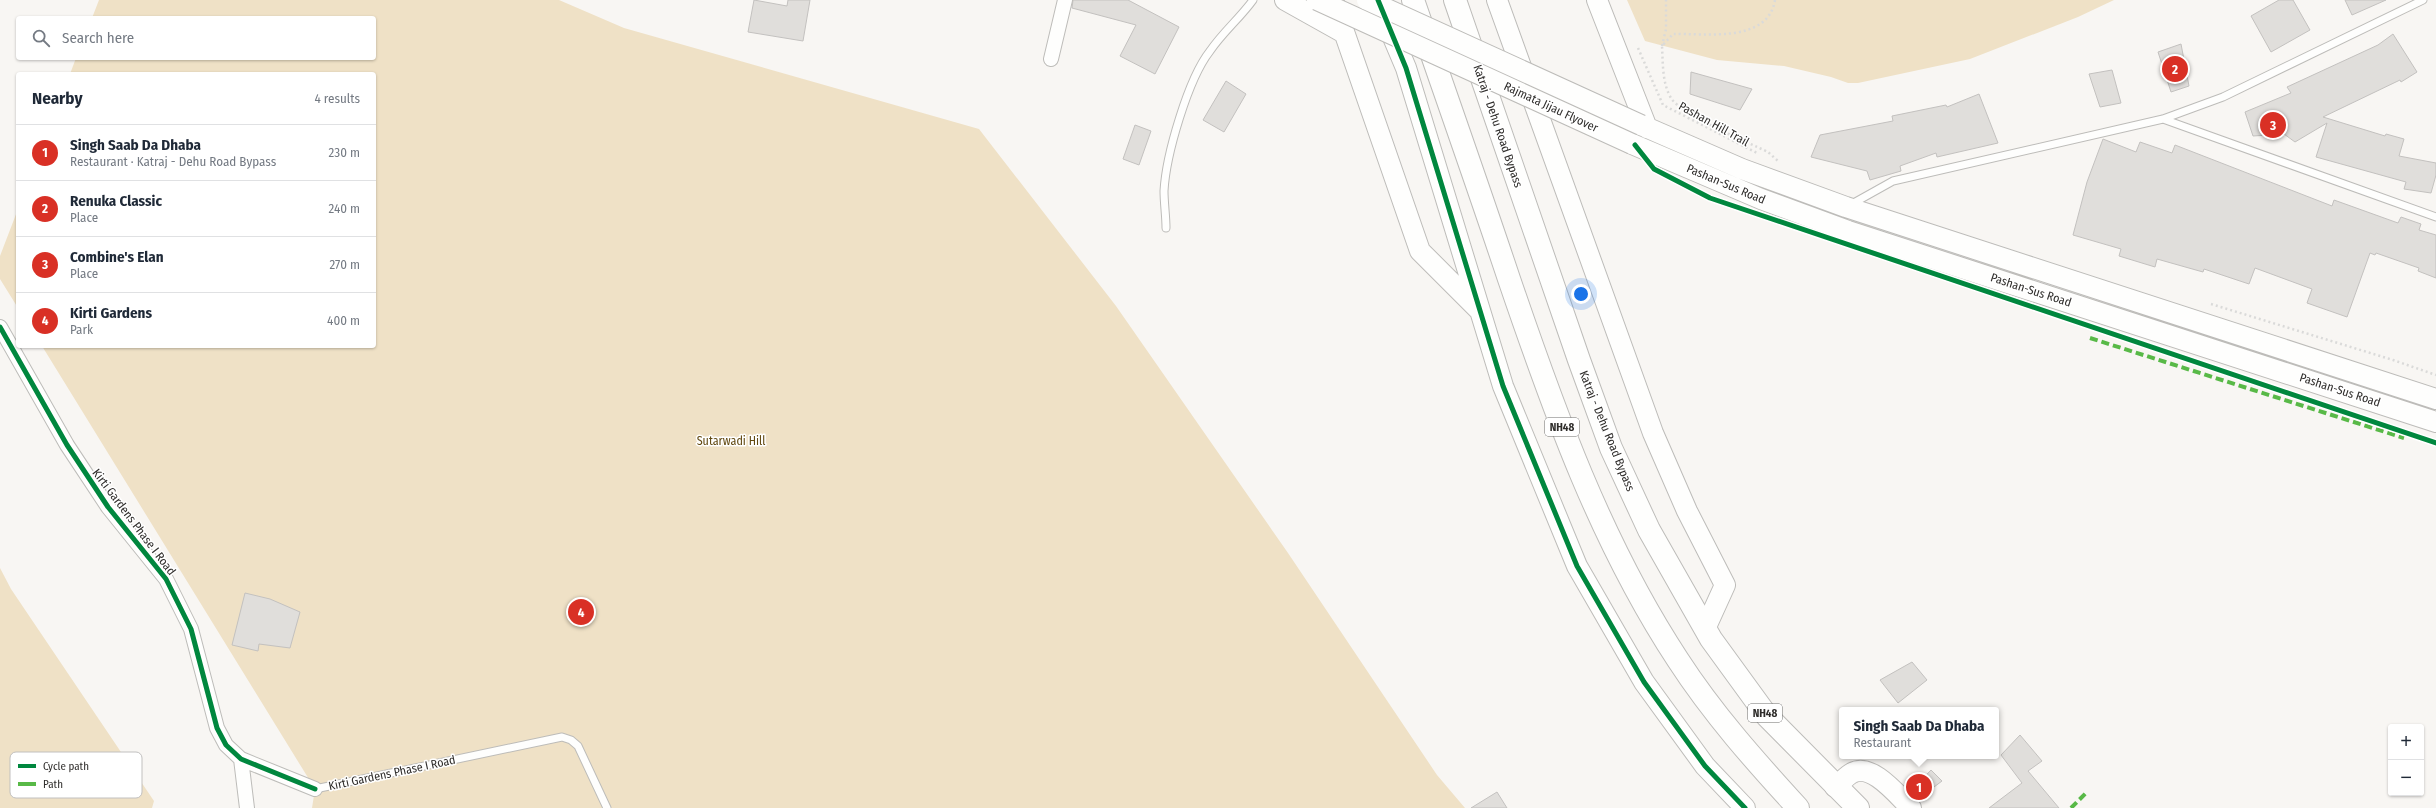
<!DOCTYPE html>
<html lang="en">
<head>
<meta charset="utf-8">
<style>
	:root { --surface:#fff; --page:#f6f6f7; --text:#1f2937; --muted:#747a83; --line:#e0e1e3; --accent:#d93025 }
	body { margin:0; font-family:"Fira Sans Condensed",sans-serif; background:var(--page); color:var(--text) }
	.controls { position:absolute; right:12px; bottom:12px; display:grid; overflow:hidden; border-radius:4px; box-shadow:0 1px 3px #0004 }
	.controls button { width:36px; height:36px; display:grid; place-items:center; padding:0; border:0; border-bottom:1px solid var(--line); background:var(--surface); color:var(--text); font:20px sans-serif }
	.you { position:absolute; left:1581px; top:294px; width:14px; height:14px; margin:-10px; border:3px solid #fff; border-radius:50%; background:#1a73e8; box-shadow:0 0 0 6px #1a73e833 }
	.badge { display:grid; place-items:center; width:26px; height:26px; border-radius:50%; background:var(--accent); color:#fff; font-size:13px; font-weight:700 }
	.pin { position:absolute; translate:-50% -50%; border:2px solid #fff; box-shadow:0 1px 4px #0006 }
	.popup { position:absolute; left:1839px; top:707px; width:160px; height:52px; box-sizing:border-box; display:grid; place-content:center; border-radius:4px; background:var(--surface); filter:drop-shadow(0 1px 3px #0005); font-size:13px; white-space:nowrap; color:var(--muted) }
	.popup b { font-size:15px; color:var(--text) }
	.popup::after { content:''; position:absolute; left:50%; top:100%; margin-left:-8px; border:8px solid transparent; border-top-color:var(--surface) }
	.list { margin:0; padding:0; list-style:none }
	h2 { display:flex; justify-content:space-between; align-items:center; height:52px; margin:0; padding:0 16px; font-size:17px }
	h2 small { font-size:13px; font-weight:400; color:var(--muted) }
	.list li { display:grid; grid-template-columns:26px 1fr auto; gap:12px; align-items:center; box-sizing:border-box; height:56px; padding:0 16px; border-top:1px solid var(--line) }
	.list b { display:block; font-size:15px; white-space:nowrap }
	.list p { margin:0; font-size:13px; white-space:nowrap; color:var(--muted) }
	.list em { font-size:13px; font-style:normal; color:var(--muted) }
	.icon { flex:none; width:22px; height:22px; fill:none; stroke:currentColor; stroke-width:2; stroke-linecap:round; stroke-linejoin:round }
	.map { position:relative; flex:none; width:2436px; height:808px; overflow:hidden }
	.search { position:absolute; background:var(--surface); box-shadow:0 1px 3px #0004; left:16px; top:16px; width:360px; height:44px; display:flex; align-items:center; gap:10px; box-sizing:border-box; padding:0 14px; border-radius:4px; color:var(--muted); font-size:15px }
	.panel { position:absolute; background:var(--surface); box-shadow:0 1px 3px #0004; left:16px; top:72px; width:360px; height:276px; border-radius:4px }
	.map>svg:first-child { display:block }
	.green { fill:#efe1c6 }
	.building { fill:#e0dedb; stroke:#c3c1bf }
	.lines { fill:none; stroke-linecap:round; stroke-linejoin:round }
	.lane-casing { stroke:#bdbcb9; stroke-width:9 }
	.street-casing { stroke:#bdbcb9; stroke-width:16 }
	.secondary-casing { stroke:#bdbcb9; stroke-width:22 }
	.highway-casing { stroke:#bdbcb9; stroke-width:24 }
	.path { stroke:#dadad9; stroke-width:2.5; stroke-dasharray:2 3; stroke-linecap:butt }
	.lane { stroke:#fefefd; stroke-width:7 }
	.street { stroke:#fefefd; stroke-width:14 }
	.secondary { stroke:#fefefd; stroke-width:20 }
	.highway { stroke:#fefefd; stroke-width:22 }
	.secondary-bridge-casing { stroke:#bdbcb9; stroke-width:22; stroke-linecap:butt }
	.secondary-bridge { stroke:#fefefd; stroke-width:20 }
	.quiet { stroke:#58b947; stroke-width:4; stroke-dasharray:8 4; stroke-linecap:butt }
	.cycleway-casing { stroke:#fff; stroke-width:8 }
	.cycleway { stroke:#00873e; stroke-width:5 }
	.labels { text-anchor:middle; stroke-width:3; stroke-linejoin:round; paint-order:stroke }
	.shield { fill:#fff; stroke:#6d6c6b; stroke-width:1 }
	.shield-label { font-size:11px; font-weight:bold; fill:#2f2d2b }
	.street-label { font-size:12px; fill:#2f2d2b; stroke:#fff }
	.park-label { font-size:12px; fill:#614810; stroke:#fff }
	.key { fill:#fff; stroke:#c1c0bf; stroke-width:1 }
	.key-label { font-size:11px; fill:#2f2d2b }
</style>
</head>
<body>
<div class="map">
<svg width="2436" height="808" viewBox="0 0 2436 808">
	<rect width="100%" height="100%" fill="#f8f6f3"/>
	<path class="green" d="M99 0H559L624 28 979 129 1116 306 1288 553 1437 775 1465 808H312L315 789 42 346H374V74H70L76 58H374V18H92Z
		M1627 0H2114L2078 17 1970 59 1858 83H1848L1831 77 1784 66 1717 60 1645 41Z
		M18 209V308L0 279V256Z
		M0 568 11 589 154 801 152 808H0Z"/>
	<path class="building" d="M754 0 787 6 788 0H810L803 41 748 32Z
		M1073 0H1128L1179 27 1155 74 1120 56 1136 25 1072 8Z
		M2279 0H2293L2310 30 2271 52 2251 16Z
		M2345 0H2386L2352 15Z
		M2393 34 2417 72 2401 82 2400 80 2323 117 2385 136 2386 134 2404 139 2399 156 2436 163V175L2431 193 2404 189 2406 182 2316 157 2327 123 2295 142 2284 134 2253 136 2245 112 2291 93 2287 87 2378 45Z
		M2181 44 2189 86 2171 92 2158 52Z
		M2112 70 2121 103 2100 107 2089 74Z
		M1691 72 1752 89 1740 110 1690 94Z
		M1226 81 1246 94 1224 132 1203 120Z
		M1979 94 1998 143 1937 157 1936 153 1900 166 1901 171 1870 180 1867 171 1811 157 1820 135 1893 121 1892 116 1946 105 1947 107Z
		M1135 125 1151 131 1139 165 1123 159Z
		M2103 139 2136 152 2140 142 2172 153 2175 145 2332 206 2334 200 2398 223 2401 217 2421 224 2419 230 2436 235V278L2418 271 2419 268 2376 253 2375 255 2370 253 2347 317 2307 303 2312 289 2255 268 2249 284 2204 269 2203 272 2157 259 2155 267 2119 256 2121 249 2073 235 2087 182Z
		M245 593 270 599 300 612 290 648 259 644 258 651 232 645Z
		M1912 662 1927 680 1898 703 1880 680Z
		M2020 735 2042 761 2028 771 2059 808H1989L2022 783 2001 755Z
		M1931 770 1942 781 1918 799 1911 791Z
		M1497 792 1507 808H1471Z"/>
	<g class="lines">
		<defs>
			<path id="lane" d="M2163 119 2436 217
				M1850 205 1893 181 2163 119 2223 97 2423 0
				M1166 228C1166 216 1164 203 1164 191 1166 155 1188 79 1210 51 1223 32 1240 18 1253 0
				M315 789 562 737 571 740 578 746 607 808"/>
			<path id="street" d="M1051 59 1065 0
				M0 327 67 445 108 507 166 579 191 629 217 728 226 745 241 759 315 789
				M241 759 247 808"/>
			<path id="secondary" d="M1285 0 1344 33
				M1333 0 1420 251 1479 310
				M1497 0 1653 433 1687 511 1725 585 1705 629
				M1597 0 1647 128
				M1387 23 1406 68 1503 386 1577 566 1644 682 1705 766 1745 808
				M1641 125 1742 169 1846 207 2436 399
				M1632 144 1761 199 1848 231 2436 422
				M1835 787C1841 783 1846 776 1852 773 1872 762 1898 796 1911 808"/>
			<path id="highway" d="M1413 0C1445 93 1478 186 1509 279 1554 411 1601 543 1678 660 1713 714 1755 761 1798 808
				M1455 0 1579 360 1611 448 1649 530 1711 639 1767 716 1858 808"/>
		</defs>
		<use href="#lane" class="lane-casing"/>
		<use href="#street" class="street-casing"/>
		<use href="#secondary" class="secondary-casing"/>
		<use href="#highway" class="highway-casing"/>
		<path class="path" d="M1775 0C1768 44 1704 33 1673 34L1662 46C1663 63 1662 83 1671 98 1680 114 1749 143 1768 152L1778 161
			M1662 46 1666 29V0
			M1638 48 1663 105 1757 153
			M2211 304 2393 360 2436 375"/>
		<use href="#lane" class="lane"/>
		<use href="#street" class="street"/>
		<use href="#secondary" class="secondary"/>
		<use href="#highway" class="highway"/>
		<defs>
			<path id="secondary-bridge" d="M1317 0 1632 144
				M1367 0 1641 125"/>
		</defs>
		<use href="#secondary-bridge" class="secondary-bridge-casing"/>
		<use href="#secondary-bridge" class="secondary-bridge"/>
		<path class="quiet" d="M2090 338 2404 438
			M2071 808 2087 792"/>
		<defs>
			<path id="cycleway" d="M1378 0 1406 68 1503 386 1577 566 1644 682 1705 766 1745 808
				M1635 145 1654 169 1710 198 2436 443
				M0 327 67 445 108 507 166 579 191 629 217 728 226 745 241 759 315 789"/>
		</defs>
		<use href="#cycleway" class="cycleway-casing"/>
		<use href="#cycleway" class="cycleway"/>
	</g>
	<g class="labels">
		<g class="shield">
			<rect x="1545" y="418" width="34" height="18" rx="3"/>
			<rect x="1748" y="704" width="34" height="18" rx="3"/>
		</g>
		<g class="shield-label">
			<text x="1562" y="431">NH48</text>
			<text x="1765" y="717">NH48</text>
		</g>
		<g class="street-label">
			<text transform="translate(1551 107) rotate(25)" y="4">Rajmata Jijau Flyover</text>
			<text transform="translate(1714 124) rotate(29)" y="4">Pashan Hill Trail</text>
			<text transform="translate(1498 126) rotate(71)" y="4">Katraj - Dehu Road Bypass</text>
			<text transform="translate(1726 184) rotate(23)" y="4">Pashan-Sus Road</text>
			<text transform="translate(2031 290) rotate(18)" y="4">Pashan-Sus Road</text>
			<text transform="translate(2340 390) rotate(18)" y="4">Pashan-Sus Road</text>
			<text transform="translate(1607 431) rotate(68)" y="4">Katraj - Dehu Road Bypass</text>
			<text transform="translate(134 522) rotate(53)" y="4">Kirti Gardens Phase I Road</text>
			<text transform="translate(392 773) rotate(-12)" y="4">Kirti Gardens Phase I Road</text>
		</g>
		<g class="park-label">
			<text x="731" y="445">Sutarwadi Hill</text>
		</g>
	</g>
	<rect x="10" y="752" width="132" height="46" rx="6" class="key"/>
	<rect x="18" y="764" width="18" height="4" fill="#00873e"/>
	<rect x="18" y="782" width="18" height="4" fill="#58b947"/>
	<g class="key-label">
		<text x="43" y="770">Cycle path</text>
		<text x="43" y="788">Path</text>
	</g>
</svg>
<div class="controls">
<button>+</button>
<button>−</button>
</div>
<div class="you"></div>
<div class="pin badge" style="left:1919px;top:787px">1</div>
<div class="popup"><b>Singh Saab Da Dhaba</b>Restaurant</div>
<div class="pin badge" style="left:2175px;top:69px">2</div>
<div class="pin badge" style="left:2273px;top:125px">3</div>
<div class="pin badge" style="left:581px;top:612px">4</div>
<div class="search"><svg class="icon" aria-label="search" viewBox="0 0 24 24"><circle cx="10" cy="10" r="6"/><path d="M15 15l6 6"/></svg>Search here</div>
<section class="panel">
<h2>Nearby<small>4 results</small></h2>
<ul class="list">
<li><span class="badge">1</span><div><b>Singh Saab Da Dhaba</b><p>Restaurant · Katraj - Dehu Road Bypass</p></div><em>230 m</em></li>
<li><span class="badge">2</span><div><b>Renuka Classic</b><p>Place</p></div><em>240 m</em></li>
<li><span class="badge">3</span><div><b>Combine's Elan</b><p>Place</p></div><em>270 m</em></li>
<li><span class="badge">4</span><div><b>Kirti Gardens</b><p>Park</p></div><em>400 m</em></li>
</ul>
</section>
</div>
</body>
</html>
